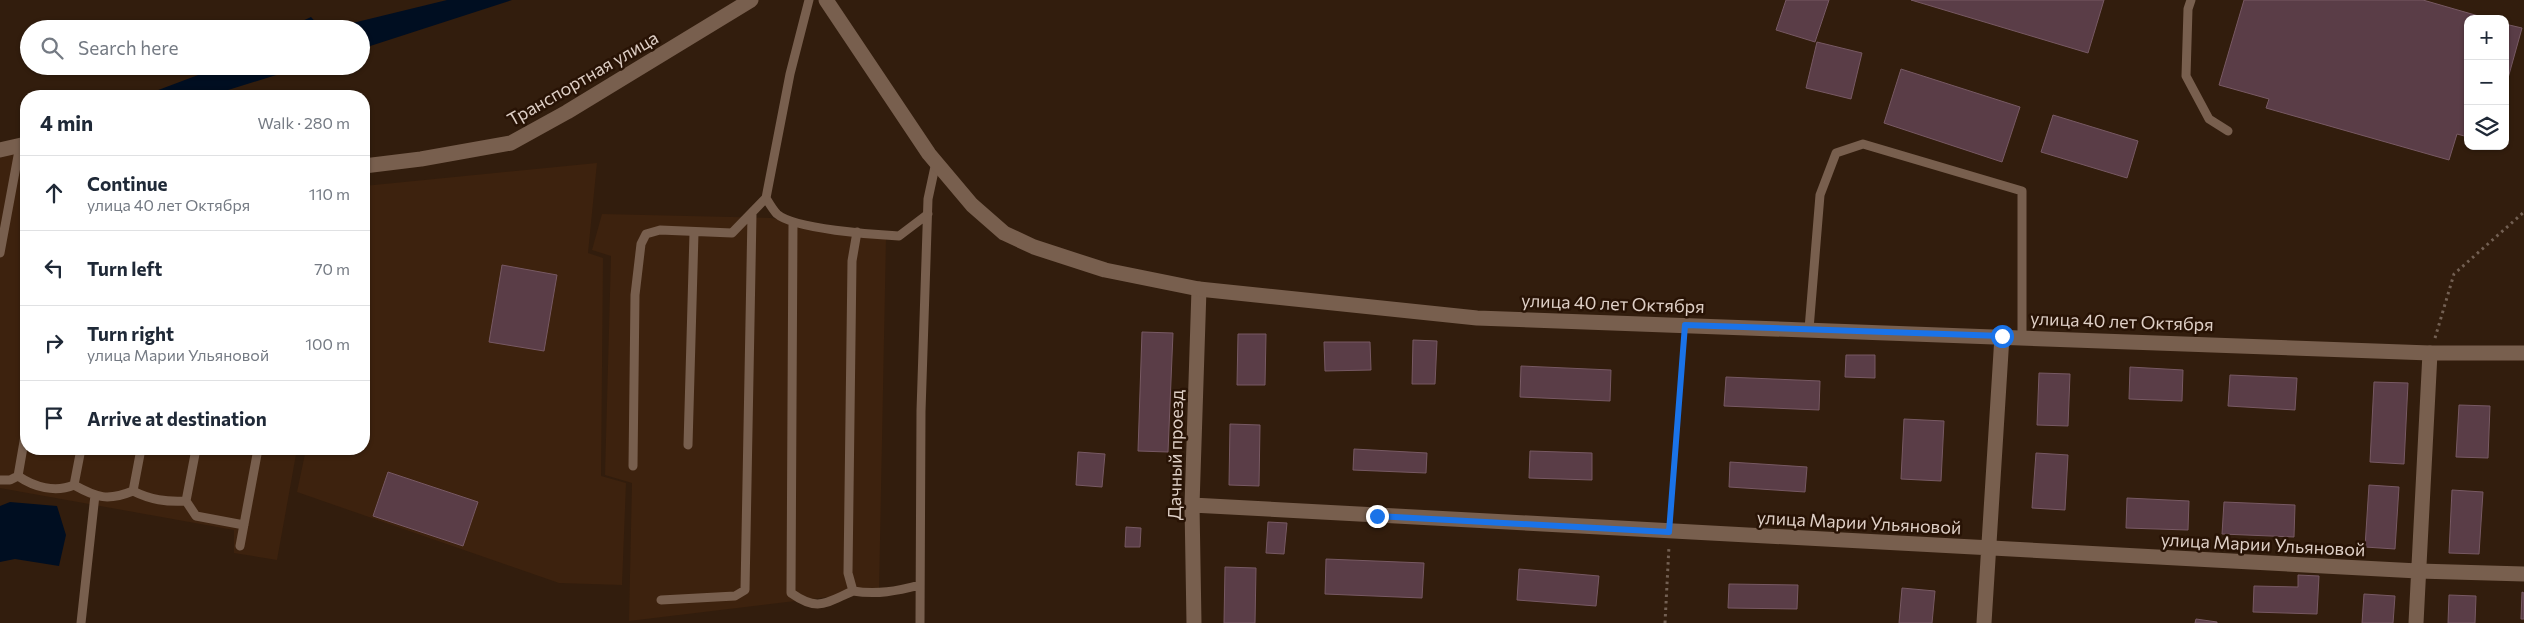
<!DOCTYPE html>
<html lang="en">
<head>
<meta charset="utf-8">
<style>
	:root { --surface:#fff; --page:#f2f2f3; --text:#1f2937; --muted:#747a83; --line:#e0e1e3 }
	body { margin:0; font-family:Commissioner,sans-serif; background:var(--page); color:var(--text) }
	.controls { position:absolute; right:15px; top:15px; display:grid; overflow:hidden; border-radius:10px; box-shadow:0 1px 4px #0004 }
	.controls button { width:45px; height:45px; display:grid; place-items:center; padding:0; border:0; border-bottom:1px solid var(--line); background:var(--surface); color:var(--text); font:25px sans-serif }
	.stop { position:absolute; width:15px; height:15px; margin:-11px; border:4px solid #1a73e8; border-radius:50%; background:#fff }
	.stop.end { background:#1a73e8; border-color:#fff; box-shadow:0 1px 5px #0008 }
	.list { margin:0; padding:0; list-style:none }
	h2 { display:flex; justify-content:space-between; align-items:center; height:65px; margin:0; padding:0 20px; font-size:21px }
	h2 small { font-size:16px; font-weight:400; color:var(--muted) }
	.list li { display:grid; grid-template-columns:32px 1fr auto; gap:15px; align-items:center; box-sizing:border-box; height:75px; padding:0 20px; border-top:1px solid var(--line) }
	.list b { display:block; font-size:19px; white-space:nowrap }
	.list p { margin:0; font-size:16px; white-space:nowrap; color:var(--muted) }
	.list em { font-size:16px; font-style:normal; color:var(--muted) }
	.icon { flex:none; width:28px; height:28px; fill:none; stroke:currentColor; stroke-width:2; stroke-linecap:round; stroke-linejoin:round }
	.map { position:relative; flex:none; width:2524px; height:623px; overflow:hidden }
	.search { position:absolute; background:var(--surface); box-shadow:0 1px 4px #0004; left:20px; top:20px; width:350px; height:55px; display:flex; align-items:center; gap:12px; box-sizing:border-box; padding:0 18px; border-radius:28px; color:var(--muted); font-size:19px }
	.panel { position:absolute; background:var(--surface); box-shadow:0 1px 4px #0004; left:20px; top:90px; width:350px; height:365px; border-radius:20px }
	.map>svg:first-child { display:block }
	.built { fill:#3d220e }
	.water { fill:#000e21 }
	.building { fill:#5a3d47; stroke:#775963 }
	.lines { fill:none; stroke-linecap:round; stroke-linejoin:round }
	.path { stroke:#736053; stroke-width:3; stroke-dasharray:2.5 4; stroke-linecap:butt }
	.lane { stroke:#785f4e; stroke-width:9 }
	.street { stroke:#785f4e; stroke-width:15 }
	.secondary { stroke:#785f4e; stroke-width:15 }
	.route { stroke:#1a73e8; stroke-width:6 }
	.labels { text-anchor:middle; stroke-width:5; stroke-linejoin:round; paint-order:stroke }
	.street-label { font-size:18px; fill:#decfc6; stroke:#281305 }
</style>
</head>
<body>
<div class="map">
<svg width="2524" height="623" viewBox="0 0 2524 623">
	<rect width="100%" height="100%" fill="#321d0d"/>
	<path class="built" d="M26 148V449H297L277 560 234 553V530L0 488V158Z
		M597 163 588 253 603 258 601 476 626 483 622 585 559 583 297 492 306 449H364V186Z
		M602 214 771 218 886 238 879 591 629 621 632 483 605 475 611 256 592 250Z"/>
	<path class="water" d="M447 0H512L361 49V29H328Z
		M311 17 322 29H285Z
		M222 66H305L209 96H154L153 92Z
		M10 502 57 506 66 535 59 566 15 559 0 562V506Z"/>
	<path class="building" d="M1786 0H1829L1815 42 1776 30Z
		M1911 0H2104L2088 53Z
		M2244 0H2423L2489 19H2468V137L2457 134 2449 160 2266 108 2269 99 2219 85Z
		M2505 24 2522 28 2505 89Z
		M1817 42 1862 53 1851 99 1806 88Z
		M1901 69 2020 107 2002 162 1884 123Z
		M2053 115 2138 141 2127 178 2041 152Z
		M502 265 557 275 544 351 489 342Z
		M1142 332 1173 333 1168 452 1138 451Z
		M1238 334H1266L1265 385H1237Z
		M1413 340 1437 341 1435 384H1412Z
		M1324 342H1370L1371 370 1325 371Z
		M1846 355H1875V378L1845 377Z
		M1521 366 1611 370 1610 401 1520 397Z
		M2130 367 2183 370 2182 401 2129 399Z
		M2039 373 2070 374 2068 426 2037 425Z
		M2230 375 2297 378 2295 410 2228 406Z
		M1726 377 1820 381 1819 410 1724 406Z
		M2374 382 2408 383 2404 464 2370 462Z
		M2459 405 2490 406 2488 458 2456 457Z
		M1904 419 1944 421 1941 481 1901 479Z
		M1230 424 1260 425 1259 486 1229 485Z
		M1354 449 1427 453 1426 473 1353 470Z
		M1530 451 1592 453V480L1529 478Z
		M1078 452 1105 454 1102 487 1076 485Z
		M2036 453 2068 455 2065 510 2032 508Z
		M1730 462 1807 467 1805 492 1729 487Z
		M388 472 478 502 463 546 373 516Z
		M2369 485 2399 487 2395 549 2365 547Z
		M2452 490 2483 492 2479 554 2449 553Z
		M2127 498 2189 501 2188 530 2126 528Z
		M2224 502 2295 505 2294 537 2222 534Z
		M1268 522 1287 523 1284 554 1266 553Z
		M1126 527 1141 528 1140 547H1125Z
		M1326 559 1424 563 1422 598 1325 594Z
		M1225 567 1256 568 1255 623H1224Z
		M1519 569 1599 576 1596 606 1517 600Z
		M2298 575 2319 576 2317 614 2253 612 2254 586 2298 587Z
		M1729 584 1798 585 1797 609 1728 608Z
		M1902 588 1935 591 1932 623H1899Z
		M2522 592 2524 593V619H2521Z
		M2364 594 2395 596 2393 623H2362Z
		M2449 595 2476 596 2475 623H2448Z
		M2196 619 2217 622V623H2195Z"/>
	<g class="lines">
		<path class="path" d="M2435 338 2454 274 2524 212
			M1670 515 1684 342
			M1665 623 1669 546"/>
		<path class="lane" d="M2191 0 2188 9 2186 76 2209 119 2228 131
			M766 198C769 203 773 210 777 214 794 229 875 235 899 236L928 214
			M793 222 791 593C818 612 825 603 853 591
			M857 232 852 261 848 573 853 591C877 595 897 591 920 585
			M0 253 20 145
			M1809 329 1820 195 1836 153 1863 144 2022 191V337
			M688 445 694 233
			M196 449 186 501 196 516 244 525
			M633 466 635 295 641 244 646 234 660 230 732 233 766 198 790 74 809 0
			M18 476 26 430
			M0 480H10L18 476C34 487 55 493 74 485 97 498 108 501 133 491 151 500 166 502 186 501
			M74 485 81 449
			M133 491 141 449
			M240 546 258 449
			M661 600 735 596 745 590 752 214
			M81 623 95 495
			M920 623 921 411 928 199 936 162"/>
		<path class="street" d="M0 150 26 144
			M364 166 421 159 511 143 567 112 751 0
			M1192 505 2418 571 2524 574
			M1194 623 1192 505 1199 289
			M1984 623 2002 336
			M2416 623 2430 353"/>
		<path class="secondary" d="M826 0 929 154 972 205 1004 233 1034 247 1105 270 1199 289 1477 318 2430 353H2524"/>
	</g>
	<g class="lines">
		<path class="route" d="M1377 516 1669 532 1685 325 2002 336"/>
	</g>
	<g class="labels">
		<g class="street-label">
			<text transform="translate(583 79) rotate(-30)" y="6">Транспортная улица</text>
			<text transform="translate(1613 304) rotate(2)" y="6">улица 40 лет Октября</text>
			<text transform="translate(2122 322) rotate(2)" y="6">улица 40 лет Октября</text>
			<text transform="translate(1176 455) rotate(-89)" y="6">Дачный проезд</text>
			<text transform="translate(1859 523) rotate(3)" y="6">улица Марии Ульяновой</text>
			<text transform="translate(2263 545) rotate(3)" y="6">улица Марии Ульяновой</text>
		</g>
	</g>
</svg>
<div class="controls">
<button>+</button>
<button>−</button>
<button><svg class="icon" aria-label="layers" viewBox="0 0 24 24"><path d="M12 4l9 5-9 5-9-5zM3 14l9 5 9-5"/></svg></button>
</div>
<div class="stop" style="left:2002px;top:336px"></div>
<div class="stop end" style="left:1377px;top:516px"></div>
<div class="search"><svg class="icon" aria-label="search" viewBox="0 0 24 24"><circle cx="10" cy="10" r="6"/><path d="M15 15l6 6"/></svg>Search here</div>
<section class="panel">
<h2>4 min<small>Walk · 280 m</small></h2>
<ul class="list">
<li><svg class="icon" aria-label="ahead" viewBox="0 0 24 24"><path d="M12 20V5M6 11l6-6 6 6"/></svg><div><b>Continue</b><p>улица 40 лет Октября</p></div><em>110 m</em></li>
<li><svg class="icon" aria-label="left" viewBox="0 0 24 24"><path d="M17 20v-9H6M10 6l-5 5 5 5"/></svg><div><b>Turn left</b></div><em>70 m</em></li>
<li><svg class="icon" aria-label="right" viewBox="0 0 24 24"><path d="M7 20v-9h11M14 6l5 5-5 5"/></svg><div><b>Turn right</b><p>улица Марии Ульяновой</p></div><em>100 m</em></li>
<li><svg class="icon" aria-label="arrive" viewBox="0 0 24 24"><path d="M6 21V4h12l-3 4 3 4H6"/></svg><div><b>Arrive at destination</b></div></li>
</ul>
</section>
</div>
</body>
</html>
